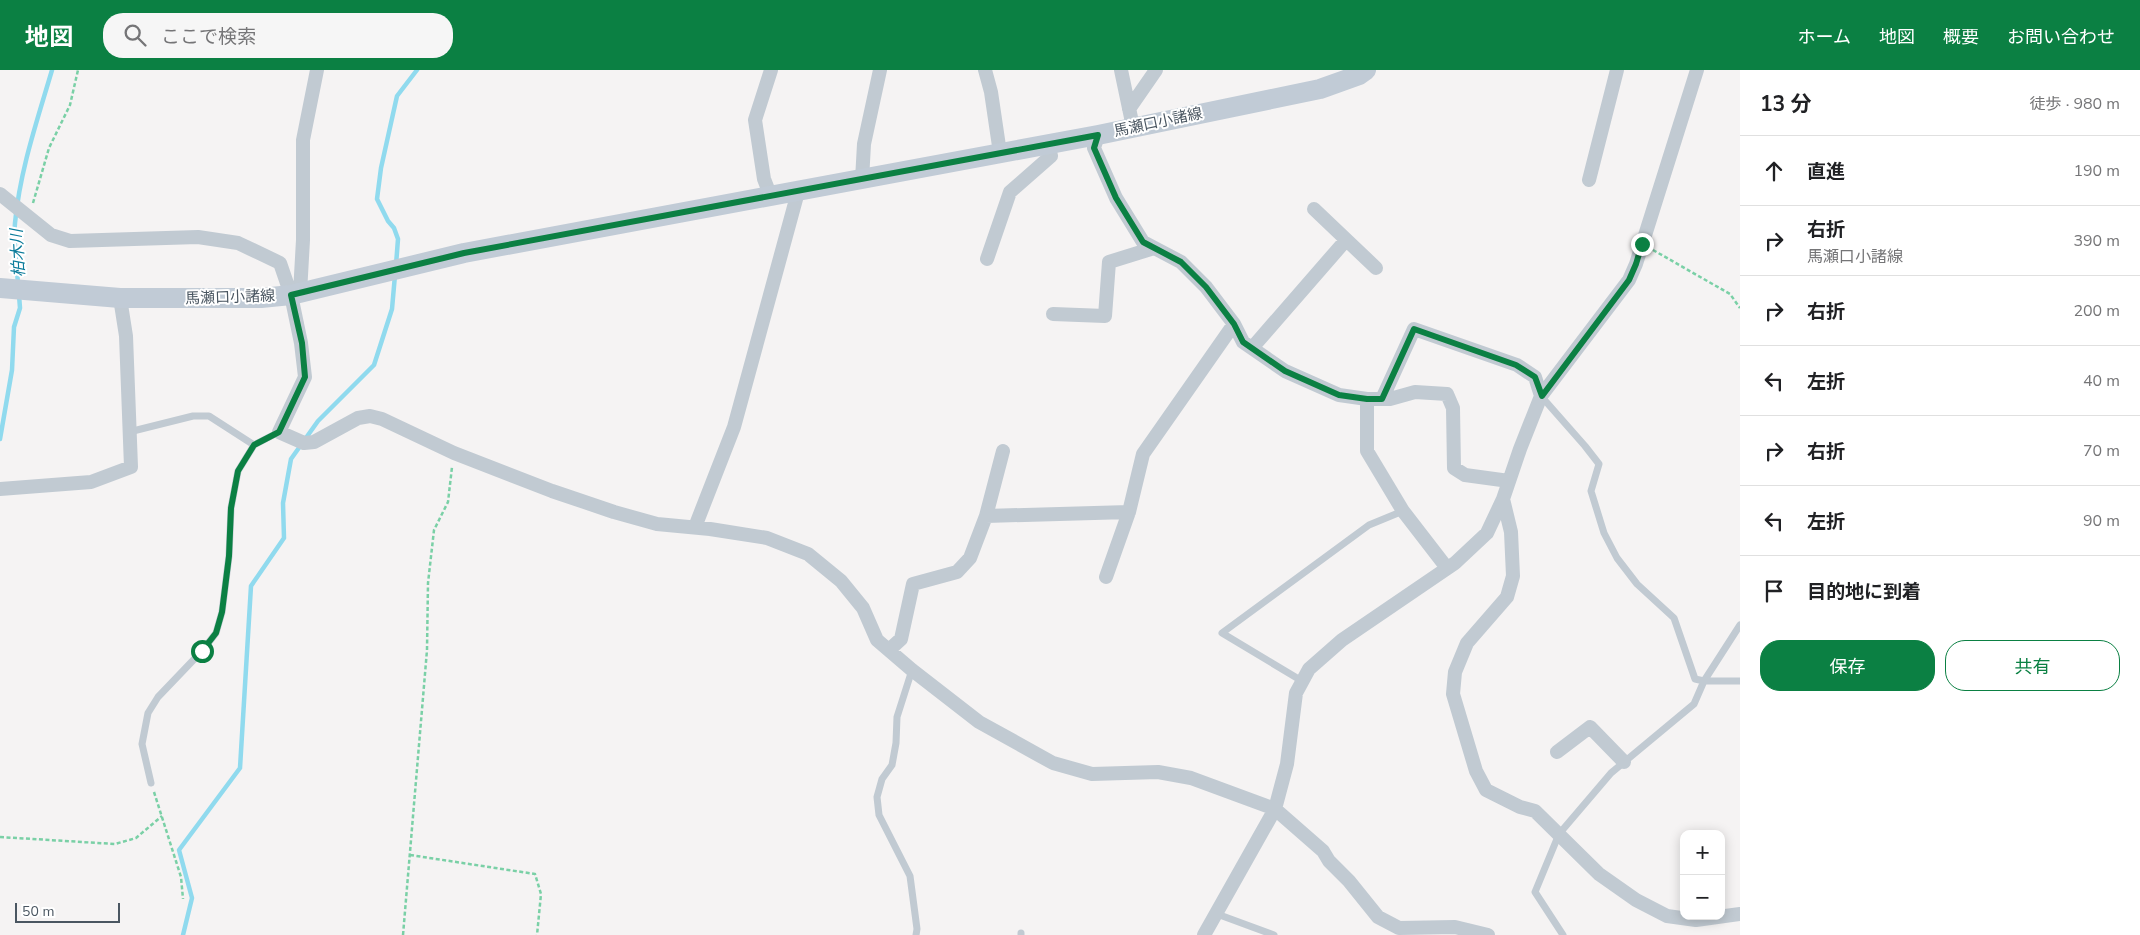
<!DOCTYPE html>
<html lang="ja">
<head>
<meta charset="utf-8">
<style>
	:root { --surface:#fff; --page:#f6f6f6; --text:#202124; --muted:#757577; --line:#e0e0e0; --accent:#0b8043 }
	body { margin:0; font-family:"Nunito Sans","Noto Sans JP",sans-serif; background:var(--page); color:var(--text) }
	.controls { position:absolute; right:15px; bottom:15px; display:grid; overflow:hidden; border-radius:10px; box-shadow:0 2px 12px #0003 }
	.controls button { width:45px; height:45px; display:grid; place-items:center; padding:0; border:0; border-bottom:1px solid var(--line); background:var(--surface); color:var(--text); font:25px sans-serif }
	.scale { position:absolute; left:15px; bottom:12px; width:105px; box-sizing:border-box; padding-left:5px; border:2px solid #4a5661; border-top:0; font-size:14px; line-height:18px; white-space:nowrap; color:#4a5661; -webkit-text-stroke:4px #fff; paint-order:stroke }
	.stop { position:absolute; width:15px; height:15px; margin:-11px; border:4px solid #0b8043; border-radius:50%; background:#fff }
	.stop.end { background:#0b8043; border-color:#fff; box-shadow:0 1px 5px #0008 }
	.list { margin:0; padding:0; list-style:none }
	h2 { display:flex; justify-content:space-between; align-items:center; height:65px; margin:0; padding:0 20px; font-size:21px }
	h2 small { font-size:16px; font-weight:400; color:var(--muted) }
	.list li { display:grid; grid-template-columns:32px 1fr auto; gap:15px; align-items:center; box-sizing:border-box; height:70px; padding:0 20px; border-top:1px solid var(--line) }
	.list b { display:block; font-size:19px; white-space:nowrap }
	.list p { margin:0; font-size:16px; white-space:nowrap; color:var(--muted) }
	.list em { font-size:16px; font-style:normal; color:var(--muted) }
	.actions { display:flex; gap:10px; padding:15px 20px }
	.actions a { flex:1; padding:11px 0; border:1px solid var(--accent); border-radius:20px; text-align:center; font-size:18px; color:var(--accent) }
	.actions .main { background:var(--accent); color:#fff }
	.icon { flex:none; width:28px; height:28px; fill:none; stroke:currentColor; stroke-width:2; stroke-linecap:round; stroke-linejoin:round }
	.map { position:relative; flex:none; width:1740px; height:865px; overflow:hidden }
	header { display:flex; align-items:center; gap:30px; box-sizing:border-box; height:70px; padding:0 25px; background:var(--accent); color:#fff }
	header strong { font-size:24px }
	nav { display:flex; gap:28px; margin-inline-start:auto; font-size:18px }
	.search { width:350px; height:45px; background:var(--page); display:flex; align-items:center; gap:12px; box-sizing:border-box; padding:0 18px; border-radius:20px; color:var(--muted); font-size:19px }
	main { display:flex }
	aside { flex:1; background:var(--surface) }
	.map>svg:first-child { display:block }
	.lines { fill:none; stroke-linecap:round; stroke-linejoin:round }
	.stream { stroke:#90daee; stroke-width:4.5 }
	.path { stroke:#7ad0a6; stroke-width:2.5; stroke-dasharray:4 2.5; stroke-linecap:butt }
	.service { stroke:#c1cad2; stroke-width:7 }
	.minor { stroke:#c1cad2; stroke-width:14 }
	.secondary { stroke:#c1cbd6; stroke-width:20 }
	.route { stroke:#0b8043; stroke-width:6 }
	.labels { text-anchor:middle; stroke-width:4; stroke-linejoin:round; paint-order:stroke }
	.street-label { font-size:15px; fill:#4a5661; stroke:#fff }
	.water-label { font-size:16px; font-style:italic; fill:#0c7c9b; stroke:#fff }
</style>
</head>
<body>
<header>
<strong>地図</strong>
<div class="search"><svg class="icon" aria-label="search" viewBox="0 0 24 24"><circle cx="10" cy="10" r="6"/><path d="M15 15l6 6"/></svg>ここで検索</div>
<nav><a>ホーム</a><a>地図</a><a>概要</a><a>お問い合わせ</a></nav>
</header>
<main>
<div class="map">
<svg width="1740" height="865" viewBox="0 0 1740 865">
	<rect width="100%" height="100%" fill="#f5f3f3"/>
	<g class="lines">
		<path class="stream" d="M396 195 398 169 394 158 388 151 377 129 381 98 397 26 417 0
			M18 215C17 195 13 173 15 153 20 100 37 51 52 0
			M0 369 12 300 14 257 20 238 19 225
			M183 865 192 828 179 780 240 698 251 516 284 468 283 433 291 389 318 351 374 295 392 239 395 205"/>
		<path class="path" d="M33 133 49 78 70 35 78 0
			M1653 180 1730 224 1740 238
			M154 722 181 807 183 829
			M0 767 115 774 136 768 162 746
			M410 785 535 804 541 824 537 865
			M403 865 427 580 428 513 434 460 448 432 452 397"/>
		<path class="service" d="M1541 326 1585 376 1599 394 1591 421 1604 463 1617 488 1637 514 1674 548 1695 609 1704 611H1740
			M129 362 193 346H209L254 375
			M912 600 897 647 896 673 892 695 882 709 877 727 879 745 910 806 917 859 916 865
			M1302 611 1222 563 1369 455 1403 441
			M151 713 142 674 148 643 158 627 202 581 216 563 222 542 229 486 231 438 238 401 254 375 279 362
			M1217 844 1274 865
			M1021 863V865
			M1563 865 1535 822 1559 764 1611 703 1694 634 1704 611 1740 555"/>
		<path class="minor" d="M985 0 991 22 1000 83
			M1121 0 1133 57
			M1129 39 1156 0
			M1098 65 1094 78 1116 128 1143 172 1181 192 1206 217 1234 254 1243 272 1285 301 1339 325 1367 329H1390L1415 322 1447 324 1453 338 1454 398 1465 405 1509 411
			M862 110 864 74 880 0
			M1589 110 1617 0
			M0 124 51 165 70 171 198 167 238 173 280 193 291 225 301 273 305 307 279 362 304 373 314 372 358 348 370 346 382 349 454 383 552 421 614 442 657 454 710 459 767 468 808 484 841 511 863 538 877 570 912 600 979 652 1053 693 1092 704 1158 702 1191 708 1275 739 1323 781 1329 791 1349 811 1378 847 1399 858 1455 857 1488 865
			M771 127 764 109 755 50 771 0
			M1314 139 1376 198
			M987 189 1010 122 1051 86 1048 74
			M300 223 303 170V70L317 0
			M1053 244 1105 246 1109 192 1154 178
			M1252 278 1346 170
			M1367 329V381L1403 441 1447 498
			M1382 329 1414 259 1517 295 1535 307 1541 326
			M0 419 91 412 131 397 126 266 120 228
			M1503 429 1511 462 1513 506 1507 527 1467 573 1455 602 1453 624 1476 701 1486 720 1520 737 1535 741 1599 804 1636 830 1667 846 1696 850 1740 844
			M986 446 1003 381
			M695 457 734 357 798 122
			M1106 507 1129 442 1143 384 1234 254
			M889 580 901 569 913 514 957 502 970 488 986 446 1129 442
			M1557 682 1590 657 1624 692
			M1204 865 1275 739 1287 694 1296 623 1309 599 1342 570 1455 493 1487 463 1503 429 1520 379 1541 326 1629 210 1636 194 1697 0"/>
		<path class="secondary" d="M0 218 120 228H261L291 225 464 183 1098 65 1320 19 1359 5 1366 0"/>
	</g>
	<g class="lines">
		<path class="route" d="M202 581 216 563 222 542 229 486 231 438 238 401 254 375 279 362 305 307 302 273 291 225 464 183 1098 65 1094 78 1116 128 1143 172 1181 192 1206 217 1234 254 1243 272 1285 301 1339 325 1367 329H1382L1414 259 1516 295 1535 307 1542 326 1629 210 1636 194 1642 174"/>
	</g>
	<g class="labels">
		<g class="street-label">
			<text transform="translate(1158 52) rotate(-12)" y="5">馬瀬口小諸線</text>
			<text transform="translate(230 227) rotate(-2)" y="5">馬瀬口小諸線</text>
		</g>
		<g class="water-label">
			<text transform="translate(17 183) rotate(-93)" y="6">柏木川</text>
		</g>
	</g>
</svg>
<div class="controls">
<button>+</button>
<button>−</button>
</div>
<div class="scale">50 m</div>
<div class="stop" style="left:202px;top:581px"></div>
<div class="stop end" style="left:1642px;top:174px"></div>
</div>
<aside>
<h2>13 分<small>徒歩 · 980 m</small></h2>
<ul class="list">
<li><svg class="icon" aria-label="ahead" viewBox="0 0 24 24"><path d="M12 20V5M6 11l6-6 6 6"/></svg><div><b>直進</b></div><em>190 m</em></li>
<li><svg class="icon" aria-label="right" viewBox="0 0 24 24"><path d="M7 20v-9h11M14 6l5 5-5 5"/></svg><div><b>右折</b><p>馬瀬口小諸線</p></div><em>390 m</em></li>
<li><svg class="icon" aria-label="right" viewBox="0 0 24 24"><path d="M7 20v-9h11M14 6l5 5-5 5"/></svg><div><b>右折</b></div><em>200 m</em></li>
<li><svg class="icon" aria-label="left" viewBox="0 0 24 24"><path d="M17 20v-9H6M10 6l-5 5 5 5"/></svg><div><b>左折</b></div><em>40 m</em></li>
<li><svg class="icon" aria-label="right" viewBox="0 0 24 24"><path d="M7 20v-9h11M14 6l5 5-5 5"/></svg><div><b>右折</b></div><em>70 m</em></li>
<li><svg class="icon" aria-label="left" viewBox="0 0 24 24"><path d="M17 20v-9H6M10 6l-5 5 5 5"/></svg><div><b>左折</b></div><em>90 m</em></li>
<li><svg class="icon" aria-label="arrive" viewBox="0 0 24 24"><path d="M6 21V4h12l-3 4 3 4H6"/></svg><div><b>目的地に到着</b></div></li>
</ul>
<div class="actions"><a class="main">保存</a><a>共有</a></div>
</aside>
</main>
</body>
</html>
